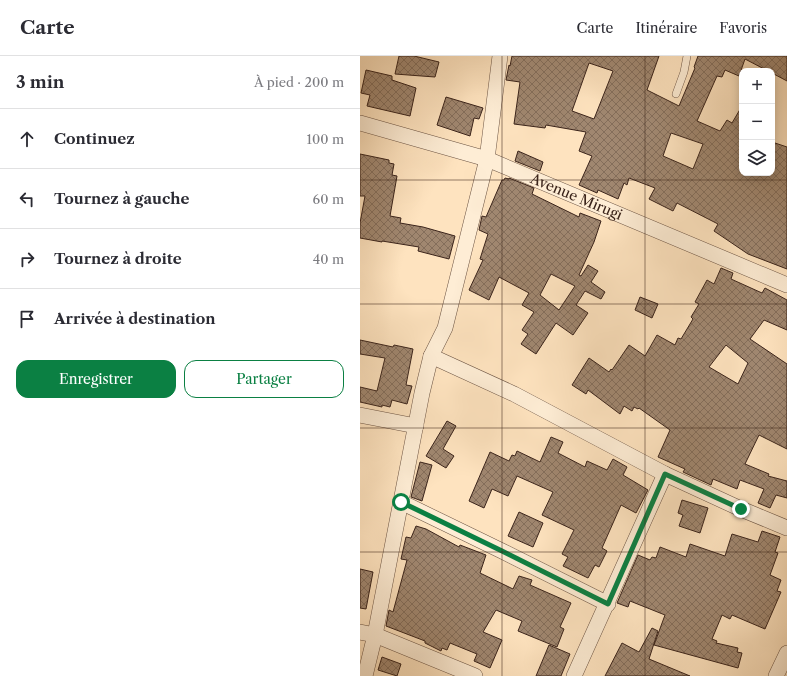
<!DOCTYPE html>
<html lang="fr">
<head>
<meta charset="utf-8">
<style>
	:root { --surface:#fff; --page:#f7f7f7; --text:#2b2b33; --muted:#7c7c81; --line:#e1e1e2; --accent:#0b8043 }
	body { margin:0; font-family:"Libre Caslon Text",serif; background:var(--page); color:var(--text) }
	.controls { position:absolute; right:12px; top:12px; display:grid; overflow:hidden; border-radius:8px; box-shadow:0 2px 10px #0003 }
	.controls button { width:36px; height:36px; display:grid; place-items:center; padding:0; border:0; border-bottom:1px solid var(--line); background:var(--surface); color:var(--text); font:20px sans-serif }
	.stop { position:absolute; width:12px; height:12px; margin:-9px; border:3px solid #0b8043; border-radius:50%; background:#fff }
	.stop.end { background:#0b8043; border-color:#fff; box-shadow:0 1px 4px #0008 }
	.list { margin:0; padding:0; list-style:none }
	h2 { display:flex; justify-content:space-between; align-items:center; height:52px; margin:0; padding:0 16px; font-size:17px }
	h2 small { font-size:13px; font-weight:400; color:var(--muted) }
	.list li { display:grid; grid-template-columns:26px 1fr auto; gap:12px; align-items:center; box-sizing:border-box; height:60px; padding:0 16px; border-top:1px solid var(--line) }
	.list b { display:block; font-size:15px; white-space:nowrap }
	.list em { font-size:13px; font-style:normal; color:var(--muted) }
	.actions { display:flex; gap:8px; padding:12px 16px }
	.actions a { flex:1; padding:9px 0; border:1px solid var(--accent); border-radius:12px; text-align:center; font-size:14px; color:var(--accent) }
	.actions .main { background:var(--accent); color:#fff }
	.icon { flex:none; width:22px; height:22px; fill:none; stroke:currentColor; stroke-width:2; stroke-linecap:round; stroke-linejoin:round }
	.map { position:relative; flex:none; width:427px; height:620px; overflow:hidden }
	header { display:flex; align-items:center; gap:24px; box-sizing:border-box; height:56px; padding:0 20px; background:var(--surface); border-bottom:1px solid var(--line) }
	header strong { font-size:19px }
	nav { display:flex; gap:22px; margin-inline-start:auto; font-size:14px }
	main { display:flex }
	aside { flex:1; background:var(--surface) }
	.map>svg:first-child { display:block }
	.building { fill:url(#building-cross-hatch); stroke:#3b241b; fill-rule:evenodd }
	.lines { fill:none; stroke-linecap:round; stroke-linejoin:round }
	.service-casing { stroke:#6c5444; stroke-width:8 }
	.minor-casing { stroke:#6c5444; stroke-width:16 }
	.service { stroke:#feedd5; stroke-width:7 }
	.minor { stroke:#feedd5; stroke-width:15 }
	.route { stroke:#0b8043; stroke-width:5 }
	.grid { fill:none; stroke:#3b241b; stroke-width:1; stroke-opacity:0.55 }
	.labels { text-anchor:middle; stroke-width:3; stroke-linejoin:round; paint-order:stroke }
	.street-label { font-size:14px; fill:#3b241b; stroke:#feedd5 }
</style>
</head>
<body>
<header>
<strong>Carte</strong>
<nav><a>Carte</a><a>Itinéraire</a><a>Favoris</a></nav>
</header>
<main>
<aside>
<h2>3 min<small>À pied · 200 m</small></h2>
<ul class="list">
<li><svg class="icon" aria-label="ahead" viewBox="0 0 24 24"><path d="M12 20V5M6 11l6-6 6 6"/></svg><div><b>Continuez</b></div><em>100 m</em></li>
<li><svg class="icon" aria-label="left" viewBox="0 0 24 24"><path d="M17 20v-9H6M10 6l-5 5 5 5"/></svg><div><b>Tournez à gauche</b></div><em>60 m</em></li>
<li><svg class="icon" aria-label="right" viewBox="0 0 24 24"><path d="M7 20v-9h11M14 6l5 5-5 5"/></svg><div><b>Tournez à droite</b></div><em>40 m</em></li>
<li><svg class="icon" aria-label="arrive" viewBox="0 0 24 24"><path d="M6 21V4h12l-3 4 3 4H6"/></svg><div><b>Arrivée à destination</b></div></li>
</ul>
<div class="actions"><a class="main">Enregistrer</a><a>Partager</a></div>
</aside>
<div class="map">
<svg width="427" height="620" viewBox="0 0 427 620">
	<defs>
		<pattern id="building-cross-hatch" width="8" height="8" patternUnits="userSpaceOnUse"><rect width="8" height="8" fill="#a08770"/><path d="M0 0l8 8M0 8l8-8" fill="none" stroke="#846e5b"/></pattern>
	</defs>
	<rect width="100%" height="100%" fill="#fee3bf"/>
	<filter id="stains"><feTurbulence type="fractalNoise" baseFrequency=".005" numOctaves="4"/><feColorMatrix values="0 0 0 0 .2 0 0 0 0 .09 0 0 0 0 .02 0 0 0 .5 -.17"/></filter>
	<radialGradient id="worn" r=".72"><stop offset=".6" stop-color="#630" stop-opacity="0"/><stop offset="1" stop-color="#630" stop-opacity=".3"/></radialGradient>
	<path class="building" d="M39 0H54L79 6 75 21 35 18Z
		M152 0H299L287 34 319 50 335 12 334 11 338 0H427V25L412 17V15H408L385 3 379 20 365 14 362 21 357 20 337 65 360 75 367 64 372 67 382 50V117H412V86L427 91V213L388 198 354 175 358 168 317 147 313 155 289 143 295 132 269 122 267 129 264 127 258 143 238 134 237 137 219 129 232 100 219 95 226 76 186 69 185 72 154 68 160 26 146 24 149 9 150 10ZM229 7 253 15 234 63 212 55ZM311 77 343 88 333 113 303 100Z
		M6 14 32 20V24L56 32 50 60 7 50 10 39 1 37Z
		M86 41 123 52 119 63 114 62 110 80 77 69Z
		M158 95 183 106 180 115 155 105Z
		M0 98 29 104V107L34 108 32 119 37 120 30 160 41 162 40 167 63 171 95 180 89 203 58 195 59 191 22 185V186L0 182V167L5 140H0Z
		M145 122 149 123V122L174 132 172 138 219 161 220 157 241 165 234 186 219 219 221 220 228 209 238 215 231 226 245 236 241 243 225 235 216 249 228 257 213 279 196 267 176 298 161 288 168 278 162 274 174 256 162 249 169 237 139 221 129 244 109 234 123 204 120 203 128 178 119 174 122 160 126 161 142 124H144ZM191 218 215 230 199 254 180 239Z
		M361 212 373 217 371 223 402 237 405 232 427 244V274L404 264 390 283 427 308V393L399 379 385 408 409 418 408 420 427 425V442L416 439 410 452 398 447 404 433 380 424 377 433 353 423 351 429 323 416 325 413 298 401 310 374 279 352 278 353 274 351 272 355 264 350 260 358 228 334 226 338 212 329 229 302 249 316 251 313 252 314 269 289 285 300 297 279 315 289 318 282 321 283 333 263 331 261 339 248 335 246 347 224 354 228ZM366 289 388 307 378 328 349 311Z
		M280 241 298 248 292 262 275 254Z
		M0 284 33 291 34 289 53 293 46 329 52 330 47 348 32 344 30 351 22 349V351L0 346V331L17 335 25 302 0 298Z
		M87 365 96 370 83 393 94 400 86 412 66 400Z
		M191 381 203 386 198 397 225 411 227 405 247 414 253 403 267 411 263 419 288 434 276 457 261 449 242 492 247 495 239 511 235 509 228 522 203 510 208 501 202 498 214 474 182 459 193 436 157 420 148 440 132 433 124 452 109 445 130 396 149 405 152 399 155 400 157 395 180 406Z
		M60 406 72 409 62 445 51 441Z
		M322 444 348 452 340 477 319 470 323 459 318 457Z
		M159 456 183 467 173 491 148 480Z
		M56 470 66 473 99 491 100 489 126 499 120 517 153 533 159 520 172 524 170 529 211 547 200 571 204 573 197 591 158 575 162 565 136 554 123 576 142 584 130 612 114 605 117 598 90 587 87 594 82 592 81 595 65 587V585L26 570 29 554 33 556 47 504 41 503 46 481 51 482Z
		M402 475 420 481 415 496 418 497 410 519 421 524 417 535 421 536 405 573 372 559 370 563 362 559 352 583 357 585 356 587 378 592 377 596 382 597 378 612 294 589 305 559 270 545 268 551 257 547 278 499 290 504 292 501 296 502 300 491 326 501 330 488 365 500 372 478 398 486Z
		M0 513 13 516 6 553 0 552Z
		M292 572 298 575 289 603 330 620H245L262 587 279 596Z
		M189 589 210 598 201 620H176Z
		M22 601 41 608 37 620 18 614Z"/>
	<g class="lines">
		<defs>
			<path id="service" d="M316 38 324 16 327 0"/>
			<g id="minor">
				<path id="s1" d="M0 67 127 103 427 229"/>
				<path d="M71 300 154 338 305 418 381 453 427 472"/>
				<path d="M0 359 56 370"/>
				<path d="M41 446 142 495 248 548"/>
				<path d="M0 576 15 579 115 620"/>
				<path d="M5 620 15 579 62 337 71 300 85 272 127 103 140 0"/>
				<path d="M214 620 305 418"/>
				<path d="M416 620 427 597"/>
			</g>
		</defs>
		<use href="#service" class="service-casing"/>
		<use href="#minor" class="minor-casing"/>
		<use href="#service" class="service"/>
		<use href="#minor" class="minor"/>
	</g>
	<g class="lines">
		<path class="route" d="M41 446 142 495 248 548 305 418 381 453"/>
	</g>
	<path class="grid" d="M142 0V620M285 0V620M0 124H427M0 248H427M0 372H427M0 496H427"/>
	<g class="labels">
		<g class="street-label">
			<text dy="5" stroke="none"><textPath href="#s1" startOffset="229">Avenue Mirugi</textPath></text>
		</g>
	</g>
	<rect width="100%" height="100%" filter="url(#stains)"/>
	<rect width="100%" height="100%" fill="url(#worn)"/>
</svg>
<div class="controls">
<button>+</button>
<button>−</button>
<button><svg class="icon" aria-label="layers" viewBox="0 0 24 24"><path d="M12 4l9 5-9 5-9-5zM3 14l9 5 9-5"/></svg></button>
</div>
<div class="stop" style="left:41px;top:446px"></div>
<div class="stop end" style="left:381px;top:453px"></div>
</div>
</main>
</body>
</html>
